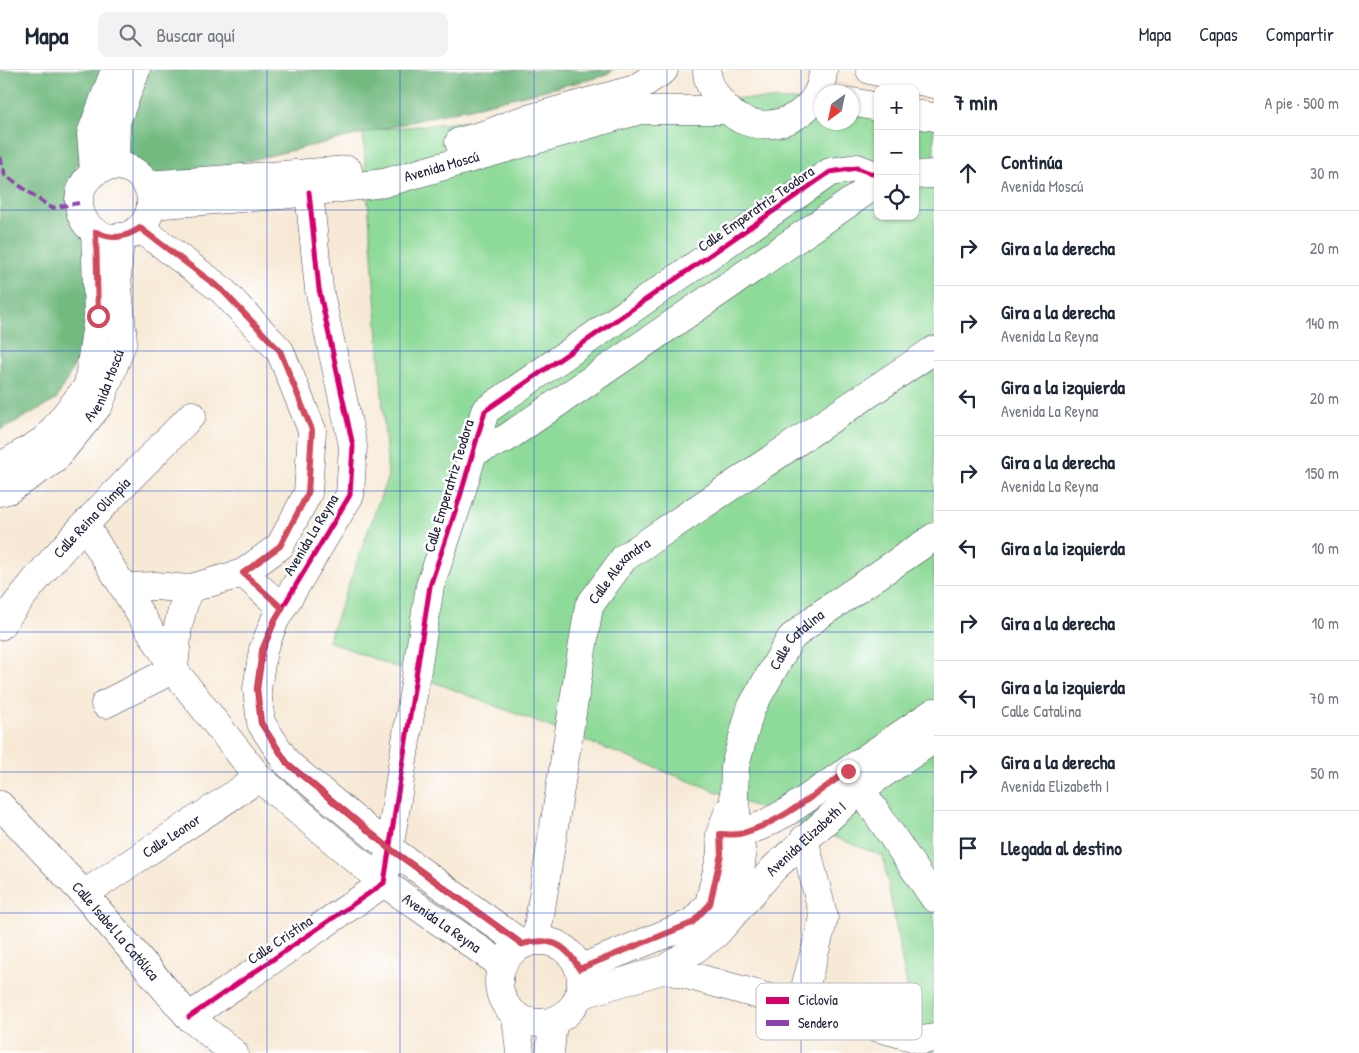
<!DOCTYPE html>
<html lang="es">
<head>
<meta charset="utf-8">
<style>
	:root { --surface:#fff; --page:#f2f2f3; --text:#1f2937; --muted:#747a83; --line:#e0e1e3 }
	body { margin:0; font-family:"Patrick Hand",sans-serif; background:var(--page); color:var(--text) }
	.controls { position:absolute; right:15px; top:15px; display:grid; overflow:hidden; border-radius:10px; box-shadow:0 1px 4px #0004 }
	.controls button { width:45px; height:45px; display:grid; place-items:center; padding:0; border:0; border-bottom:1px solid var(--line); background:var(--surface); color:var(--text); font:25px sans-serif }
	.compass { position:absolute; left:814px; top:15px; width:45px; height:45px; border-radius:50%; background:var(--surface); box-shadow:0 1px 4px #0004; rotate:213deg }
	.stop { position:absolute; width:15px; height:15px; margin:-11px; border:4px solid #d1495b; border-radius:50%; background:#fff }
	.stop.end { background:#d1495b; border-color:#fff; box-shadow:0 1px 5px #0008 }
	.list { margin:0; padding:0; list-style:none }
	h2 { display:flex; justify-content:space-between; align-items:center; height:65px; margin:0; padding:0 20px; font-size:21px }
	h2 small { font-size:16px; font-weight:400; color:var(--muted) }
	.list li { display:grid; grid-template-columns:32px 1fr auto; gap:15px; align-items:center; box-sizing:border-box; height:75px; padding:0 20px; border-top:1px solid var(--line) }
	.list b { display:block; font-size:19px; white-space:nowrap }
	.list p { margin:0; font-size:16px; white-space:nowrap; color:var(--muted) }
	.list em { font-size:16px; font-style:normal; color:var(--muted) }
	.icon { flex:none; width:28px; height:28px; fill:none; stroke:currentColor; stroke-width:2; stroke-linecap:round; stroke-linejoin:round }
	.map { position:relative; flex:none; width:934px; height:983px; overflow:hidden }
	header { display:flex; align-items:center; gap:30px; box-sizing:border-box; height:70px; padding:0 25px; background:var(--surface); border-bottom:1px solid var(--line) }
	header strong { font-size:24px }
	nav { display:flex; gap:28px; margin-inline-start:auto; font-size:18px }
	.search { width:350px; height:45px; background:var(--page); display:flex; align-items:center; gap:12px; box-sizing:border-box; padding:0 18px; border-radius:10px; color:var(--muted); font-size:19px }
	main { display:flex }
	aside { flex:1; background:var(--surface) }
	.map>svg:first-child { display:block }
	.green { fill:#8eda98; stroke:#587e6a }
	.forest { fill:#72ba80; stroke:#4a6e5e }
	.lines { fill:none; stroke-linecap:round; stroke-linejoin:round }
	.minor-casing { stroke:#424052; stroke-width:29 }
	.minor { stroke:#fff; stroke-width:28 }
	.quiet { stroke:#8e44ad; stroke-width:4; stroke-dasharray:8 4; stroke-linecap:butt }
	.cycleway-casing { stroke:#fff; stroke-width:8 }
	.cycleway { stroke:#d6006c; stroke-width:5 }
	.route { stroke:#d1495b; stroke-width:6 }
	.grid { fill:none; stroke:#1d4ed8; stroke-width:1; stroke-opacity:0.55 }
	.labels { text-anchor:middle; stroke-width:5; stroke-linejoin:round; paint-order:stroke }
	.street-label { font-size:15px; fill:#22223b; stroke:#fff }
	.key { fill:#fff; stroke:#bdbdc4; stroke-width:1 }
	.key-label { font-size:14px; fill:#22223b }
</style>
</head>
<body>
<header>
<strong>Mapa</strong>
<div class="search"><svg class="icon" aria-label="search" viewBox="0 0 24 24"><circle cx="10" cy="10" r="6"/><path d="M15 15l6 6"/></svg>Buscar aquí</div>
<nav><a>Mapa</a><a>Capas</a><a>Compartir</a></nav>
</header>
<main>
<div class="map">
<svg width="934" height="983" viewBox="0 0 934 983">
	<rect width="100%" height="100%" fill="#fff"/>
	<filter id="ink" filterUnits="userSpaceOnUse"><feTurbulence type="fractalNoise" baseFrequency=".02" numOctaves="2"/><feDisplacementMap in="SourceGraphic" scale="10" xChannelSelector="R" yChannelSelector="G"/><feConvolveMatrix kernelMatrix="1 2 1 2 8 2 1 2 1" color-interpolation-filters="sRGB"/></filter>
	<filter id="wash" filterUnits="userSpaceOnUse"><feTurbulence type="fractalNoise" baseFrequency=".0096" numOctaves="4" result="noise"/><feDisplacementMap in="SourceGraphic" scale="20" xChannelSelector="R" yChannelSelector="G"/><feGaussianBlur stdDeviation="1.12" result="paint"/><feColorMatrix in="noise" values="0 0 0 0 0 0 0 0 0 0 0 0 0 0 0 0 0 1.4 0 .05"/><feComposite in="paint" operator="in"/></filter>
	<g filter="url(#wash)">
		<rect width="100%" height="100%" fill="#f7e9d5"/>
		<path class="green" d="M725 28 821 31 822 52H852V32L878 33V146H915V34L934 35V983H919L883 786 328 571 388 406 363 61Z"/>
		<path class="forest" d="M0 0H613L604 6 168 110 75 94 98 250 56 330 0 360Z"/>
	</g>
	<g filter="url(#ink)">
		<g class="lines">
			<defs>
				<g id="minor">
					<path d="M707 0C707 12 713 22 720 31 726 38 732 45 740 49 776 66 822 42 823 0"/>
					<path d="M870 0 934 14"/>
					<path d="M852 32 878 37"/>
					<path d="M915 44 934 47"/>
					<path d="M459 72 490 63 517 52 635 19 664 0"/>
					<path d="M115 95 116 52 136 0"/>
					<circle cx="115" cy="132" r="36"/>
					<path d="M94 102 91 64 115 0"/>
					<path d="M915 105 934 104"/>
					<path d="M147 115 348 100"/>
					<path d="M309 122 319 219 353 376 350 425 275 550 263 580 257 619 261 653 287 693 389 778 522 874"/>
					<path id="s1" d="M151 135 281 125 384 113 640 40H727"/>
					<path d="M473 382 505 369 862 124 878 108"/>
					<path d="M0 397 46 369 88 316 98 246 95 162"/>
					<path id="s2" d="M0 422 8 420 54 390 99 335 123 271 117 207 120 167"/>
					<path id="s3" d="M85 455 177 604 259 708 384 813 502 895"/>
					<path d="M243 503 282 538"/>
					<path d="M124 517 156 516 188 519 243 503 280 476 308 423 312 360 280 281 222 220 140 158"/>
					<path id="s4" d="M0 556C55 479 126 413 192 345"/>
					<path d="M105 634 174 599 178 556 188 519"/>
					<path d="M851 705 934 828"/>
					<path id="s5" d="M0 735 84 824 189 947 234 983"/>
					<path d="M722 764H738L761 756 787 742 934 642"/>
					<path id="s6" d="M84 824 259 708"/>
					<path id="s7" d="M736 841 742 786 734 726 735 696 751 638 791 568 818 546 934 467"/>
					<path id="s8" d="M536 870 589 536 624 488 934 280"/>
					<circle cx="540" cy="912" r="41"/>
					<path d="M579 899 692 853 709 834 721 784 720 764 729 740"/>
					<path d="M665 899 923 970 934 968"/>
					<path id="s9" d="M580 925 665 899 695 879 716 864 774 798 861 719 934 669"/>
					<path d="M800 936 824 848 804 769"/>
					<path d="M516 946 520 983"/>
					<path d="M189 947 384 813 430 516 459 430 485 341 830 102 857 98 878 106"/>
					<path d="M550 983 553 951"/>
				</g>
			</defs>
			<use href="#minor" class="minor-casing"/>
			<use href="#minor" class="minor"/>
			<path class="quiet" d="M0 87 5 105 51 138 79 133"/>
			<defs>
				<path id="cycleway" d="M309 122 319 219 353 376 350 425 275 550 263 580 257 619 261 653 287 693 389 778 522 874
					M189 947 384 813 430 516 459 430 485 341 830 102 857 98 878 106"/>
			</defs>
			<use href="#cycleway" class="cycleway-casing"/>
			<use href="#cycleway" class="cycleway"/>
		</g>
	</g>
	<g class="lines" filter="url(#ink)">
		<path class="route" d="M98 246 96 162C112 170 125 168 140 158L222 220 280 281 312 360 308 423 280 476 243 503 282 538 275 550 262 580 257 619 261 653 287 693 389 778 522 874C550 867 566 873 579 899L692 853 710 834 721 784 720 764C726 764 733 765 739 764 778 755 816 723 848 701"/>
	</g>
	<path class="grid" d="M133 0V983M267 0V983M400 0V983M534 0V983M667 0V983M801 0V983M0 140H878M915 140H934M0 281H934M0 421H934M0 562H934M0 702H934M0 843H934"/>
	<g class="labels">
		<g class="street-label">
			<text dy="5" stroke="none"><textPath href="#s1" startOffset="294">Avenida Moscú</textPath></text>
			<text transform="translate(756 139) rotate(-35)" y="5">Calle Emperatriz Teodora</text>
			<text dy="5" stroke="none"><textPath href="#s2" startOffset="154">Avenida Moscú</textPath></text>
			<text transform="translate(449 416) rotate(-73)" y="5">Calle Emperatriz Teodora</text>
			<text dy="5" stroke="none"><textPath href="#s4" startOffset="142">Calle Reina Olimpia</textPath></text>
			<text transform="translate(311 465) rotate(-59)" y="5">Avenida La Reyna</text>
			<text dy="5" stroke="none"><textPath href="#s8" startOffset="385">Calle Alexandra</textPath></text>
			<text dy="5" stroke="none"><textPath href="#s7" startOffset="289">Calle Catalina</textPath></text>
			<text dy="5" stroke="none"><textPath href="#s6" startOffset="105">Calle Leonor</textPath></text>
			<text dy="5" stroke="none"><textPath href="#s9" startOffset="282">Avenida Elizabeth I</textPath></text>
			<text dy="5" stroke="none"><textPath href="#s3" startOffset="541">Avenida La Reyna</textPath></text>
			<text dy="5" stroke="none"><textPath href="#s5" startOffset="171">Calle Isabel La Católica</textPath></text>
			<text transform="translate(280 870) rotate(-34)" y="5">Calle Cristina</text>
		</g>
	</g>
	<rect x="756" y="913" width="166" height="57" rx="8" class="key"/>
	<rect x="766" y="927" width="23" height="7" fill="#d6006c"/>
	<rect x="766" y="950" width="23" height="6" fill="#8e44ad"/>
	<g class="key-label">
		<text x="798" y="935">Ciclovía</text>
		<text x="798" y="958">Sendero</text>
	</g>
</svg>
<div class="controls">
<button>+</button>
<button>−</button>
<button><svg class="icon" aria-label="locate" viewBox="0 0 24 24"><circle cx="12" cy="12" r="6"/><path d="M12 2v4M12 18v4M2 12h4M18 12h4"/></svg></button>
</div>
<svg class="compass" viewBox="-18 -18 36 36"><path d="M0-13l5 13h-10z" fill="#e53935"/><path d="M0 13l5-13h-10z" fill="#747a83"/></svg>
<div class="stop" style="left:98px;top:246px"></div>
<div class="stop end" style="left:848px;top:701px"></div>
</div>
<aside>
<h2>7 min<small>A pie · 500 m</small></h2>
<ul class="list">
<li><svg class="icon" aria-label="ahead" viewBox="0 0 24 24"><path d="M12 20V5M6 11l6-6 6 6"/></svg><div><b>Continúa</b><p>Avenida Moscú</p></div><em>30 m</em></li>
<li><svg class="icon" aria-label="right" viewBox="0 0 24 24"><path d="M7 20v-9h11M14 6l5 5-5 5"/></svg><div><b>Gira a la derecha</b></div><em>20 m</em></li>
<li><svg class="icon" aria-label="right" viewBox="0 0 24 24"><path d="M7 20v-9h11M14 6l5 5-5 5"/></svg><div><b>Gira a la derecha</b><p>Avenida La Reyna</p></div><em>140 m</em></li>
<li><svg class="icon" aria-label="left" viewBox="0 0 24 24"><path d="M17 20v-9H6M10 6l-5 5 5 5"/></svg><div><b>Gira a la izquierda</b><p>Avenida La Reyna</p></div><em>20 m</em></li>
<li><svg class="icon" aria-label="right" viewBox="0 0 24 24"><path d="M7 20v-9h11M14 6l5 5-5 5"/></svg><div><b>Gira a la derecha</b><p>Avenida La Reyna</p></div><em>150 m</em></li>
<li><svg class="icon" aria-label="left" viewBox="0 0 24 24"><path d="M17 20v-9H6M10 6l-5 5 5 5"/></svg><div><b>Gira a la izquierda</b></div><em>10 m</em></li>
<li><svg class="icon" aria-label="right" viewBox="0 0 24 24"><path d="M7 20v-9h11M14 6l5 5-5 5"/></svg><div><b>Gira a la derecha</b></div><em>10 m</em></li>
<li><svg class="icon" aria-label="left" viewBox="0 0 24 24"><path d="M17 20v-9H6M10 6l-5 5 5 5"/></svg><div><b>Gira a la izquierda</b><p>Calle Catalina</p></div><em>70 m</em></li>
<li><svg class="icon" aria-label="right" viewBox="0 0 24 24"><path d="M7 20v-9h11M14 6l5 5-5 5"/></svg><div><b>Gira a la derecha</b><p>Avenida Elizabeth I</p></div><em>50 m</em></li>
<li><svg class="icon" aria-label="arrive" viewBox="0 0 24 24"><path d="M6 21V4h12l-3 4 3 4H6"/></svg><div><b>Llegada al destino</b></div></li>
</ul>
</aside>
</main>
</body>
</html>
